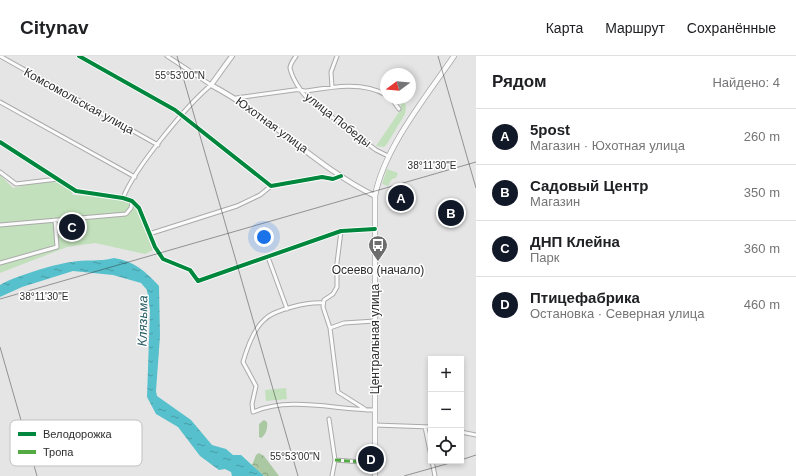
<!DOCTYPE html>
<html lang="ru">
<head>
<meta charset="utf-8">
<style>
	:root { --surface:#fff; --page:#f2f2f2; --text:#202124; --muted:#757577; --line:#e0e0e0; --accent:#111827 }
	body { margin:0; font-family:Helvetica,sans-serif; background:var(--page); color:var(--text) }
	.controls { position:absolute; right:12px; bottom:12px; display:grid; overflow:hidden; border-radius:0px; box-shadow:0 2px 6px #0003 }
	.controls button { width:36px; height:36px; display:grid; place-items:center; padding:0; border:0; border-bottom:1px solid var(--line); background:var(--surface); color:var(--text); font:20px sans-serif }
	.compass { position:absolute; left:380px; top:12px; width:36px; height:36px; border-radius:50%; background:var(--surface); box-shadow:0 2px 6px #0003; rotate:254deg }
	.you { position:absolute; left:264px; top:181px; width:14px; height:14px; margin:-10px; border:3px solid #fff; border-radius:50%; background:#1a73e8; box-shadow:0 0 0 6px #1a73e833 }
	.badge { display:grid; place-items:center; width:26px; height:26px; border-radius:50%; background:var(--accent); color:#fff; font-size:13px; font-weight:700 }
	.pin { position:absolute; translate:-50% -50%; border:2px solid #fff; box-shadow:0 1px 4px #0006 }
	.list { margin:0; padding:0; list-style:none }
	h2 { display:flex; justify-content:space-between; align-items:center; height:52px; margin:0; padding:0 16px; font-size:17px }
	h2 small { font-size:13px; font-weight:400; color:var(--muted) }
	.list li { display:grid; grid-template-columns:26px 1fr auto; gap:12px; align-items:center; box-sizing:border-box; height:56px; padding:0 16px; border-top:1px solid var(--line) }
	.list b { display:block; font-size:15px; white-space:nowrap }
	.list p { margin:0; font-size:13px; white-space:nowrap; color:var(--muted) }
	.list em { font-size:13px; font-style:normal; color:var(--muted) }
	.icon { flex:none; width:22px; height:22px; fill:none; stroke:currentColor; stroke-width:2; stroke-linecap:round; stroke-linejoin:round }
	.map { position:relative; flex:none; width:476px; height:420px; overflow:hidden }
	header { display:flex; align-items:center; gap:24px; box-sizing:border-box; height:56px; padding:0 20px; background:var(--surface); border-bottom:1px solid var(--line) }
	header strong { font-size:19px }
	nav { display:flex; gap:22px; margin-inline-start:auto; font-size:14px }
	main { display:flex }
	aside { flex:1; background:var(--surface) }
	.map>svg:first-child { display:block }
	.green { fill:#c2e0bb }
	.forest { fill:url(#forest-crowns) }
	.water { fill:url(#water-ripples) }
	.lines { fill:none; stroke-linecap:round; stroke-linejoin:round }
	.minor-casing { stroke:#aaa; stroke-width:5 }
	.tertiary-casing { stroke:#aaa; stroke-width:6 }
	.secondary-casing { stroke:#aaa; stroke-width:6 }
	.minor { stroke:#fbfbfb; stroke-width:3 }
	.tertiary { stroke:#fbfbfb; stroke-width:4 }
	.secondary { stroke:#fbfbfb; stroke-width:4.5 }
	.quiet { stroke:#54ab44; stroke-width:3; stroke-dasharray:6 3; stroke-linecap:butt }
	.cycleway-casing { stroke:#fff; stroke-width:6 }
	.cycleway { stroke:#00873e; stroke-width:4 }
	.ticks { fill:none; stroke:#2d2d2e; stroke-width:1; stroke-opacity:0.45 }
	.labels { text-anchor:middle; stroke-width:3; stroke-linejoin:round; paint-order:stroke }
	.street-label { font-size:12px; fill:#2d2d2e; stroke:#fff }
	.poi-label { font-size:12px; fill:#2d2d2e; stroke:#fff }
	.water-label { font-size:13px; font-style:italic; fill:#255c63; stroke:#fff }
	.key { fill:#fff; stroke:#c0c0c0; stroke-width:1 }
	.key-label { font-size:11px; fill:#2d2d2e }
	.ticks-label { font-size:10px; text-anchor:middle; fill:#2d2d2e; stroke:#fff; stroke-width:3; stroke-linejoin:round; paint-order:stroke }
</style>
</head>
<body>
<header>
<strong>Citynav</strong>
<nav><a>Карта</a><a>Маршрут</a><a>Сохранённые</a></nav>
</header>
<main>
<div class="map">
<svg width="476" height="420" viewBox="0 0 476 420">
	<defs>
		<pattern id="forest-crowns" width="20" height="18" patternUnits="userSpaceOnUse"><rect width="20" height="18" fill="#aac8a2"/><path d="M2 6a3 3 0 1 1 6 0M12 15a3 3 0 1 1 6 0" fill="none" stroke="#8ba384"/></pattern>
		<pattern id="water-ripples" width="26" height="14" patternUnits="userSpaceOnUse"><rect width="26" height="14" fill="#56c0cc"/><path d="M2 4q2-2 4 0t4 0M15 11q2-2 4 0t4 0" fill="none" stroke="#489ca6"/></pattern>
	</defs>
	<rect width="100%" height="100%" fill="#e5e5e6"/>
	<path class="green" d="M396 42H400C406 47 407 51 405 58L387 88 384 91 376 90 401 53V49Z
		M387 113 398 117 396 122 392 123 388 130 382 128Z
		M0 119 13 132C31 129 63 117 73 139 88 140 126 140 136 153 144 164 148 182 153 194L145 198 95 187 67 191 0 217Z
		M286 332 287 343 266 345 265 334Z"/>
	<path class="forest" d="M264 364 267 366C268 372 266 379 261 382L259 381V368Z
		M259 397 264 400 279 420H264L252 409 256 399Z"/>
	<path class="water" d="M114 202C134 205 145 215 159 230L160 280 156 335 157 340 191 364 212 389 226 393 233 399H241L264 420H232L231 416 225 413 219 414 200 400 178 371 156 358 147 341 150 254 147 234 141 227 113 219 73 215 22 231 0 241V229C13 221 55 208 71 206 85 203 99 206 114 202Z"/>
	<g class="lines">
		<defs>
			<path id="minor" d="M0 0 158 89
				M79 0 175 54 271 130 322 121 333 123 341 120
				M296 0C294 3 290 8 290 12 292 22 301 36 308 43L376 94 388 100
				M332 31 331 16 337 0
				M236 42 294 34C299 33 303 35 307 35 331 31 363 25 386 39
				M391 42 399 53
				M0 46 135 121
				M0 86 76 135 123 142 132 145 139 152 155 191 163 203 190 214 198 225 341 175 375 173
				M0 116 16 128 58 123
				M123 142C134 113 186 50 211 29L167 0
				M0 169 126 158 131 152 132 145
				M341 175 337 207V231L333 238 324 244 323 251 330 272 338 336 365 353
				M149 178 237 150 260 139 271 130
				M268 201 287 253
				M0 207 57 191 55 164
				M323 247C309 246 274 253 264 264 253 274 247 292 243 306L256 330 252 348 253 356C291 340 335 354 375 354
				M330 272 344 267 375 265
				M329 363 335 404 332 420
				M375 369 431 371
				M425 371 431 400
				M461 376 476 379
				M335 404 375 407
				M432 405 435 420"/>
			<path id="tertiary" d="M232 0 211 29C270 60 316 111 375 140"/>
			<path id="secondary" d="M375 420V140C384 92 426 41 454 0"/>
		</defs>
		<use href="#minor" class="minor-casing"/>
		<use href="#tertiary" class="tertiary-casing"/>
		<use href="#secondary" class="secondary-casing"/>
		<use href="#minor" class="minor"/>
		<use href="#tertiary" class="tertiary"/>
		<use href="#secondary" class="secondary"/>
		<path class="quiet" d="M335 404 375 407"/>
		<defs>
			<path id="cycleway" d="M79 0 175 54 271 130 322 121 333 123 341 120
				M0 86 76 135 123 142 132 145 139 152 155 191 163 203 190 214 198 225 341 175 375 173"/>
		</defs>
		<use href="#cycleway" class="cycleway-casing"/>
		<use href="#cycleway" class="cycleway"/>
	</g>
	<path class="ticks" d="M177 0 298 420M438 0 476 132M0 243 476 106M0 291 37 420M461 404 476 399M404 420 457 405"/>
	<defs>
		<symbol id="bus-pin" viewBox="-11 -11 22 30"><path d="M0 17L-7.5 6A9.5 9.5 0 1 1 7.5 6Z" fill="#6d6d6e" stroke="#fff"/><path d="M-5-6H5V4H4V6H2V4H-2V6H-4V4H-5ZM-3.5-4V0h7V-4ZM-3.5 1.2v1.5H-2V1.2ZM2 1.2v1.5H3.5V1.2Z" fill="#fff"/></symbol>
	</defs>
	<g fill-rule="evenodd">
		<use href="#bus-pin" x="367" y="178" width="22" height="30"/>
	</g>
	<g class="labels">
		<g class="street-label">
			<text transform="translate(79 45) rotate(29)" y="4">Комсомольская улица</text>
			<text transform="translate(338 64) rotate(38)" y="4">улица Победы</text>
			<text transform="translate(272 69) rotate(36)" y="4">Юхотная улица</text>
			<text transform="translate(375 283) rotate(-90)" y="4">Центральная улица</text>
		</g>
		<g class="poi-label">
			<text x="378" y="218">Осеево (начало)</text>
		</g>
		<g class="water-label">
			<text transform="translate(142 265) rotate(-89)" y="5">Клязьма</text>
		</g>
	</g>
	<rect x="10" y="364" width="132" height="46" rx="6" class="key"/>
	<rect x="18" y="376" width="18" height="4" fill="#00873e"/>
	<rect x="18" y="394" width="18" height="4" fill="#54ab44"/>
	<g class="key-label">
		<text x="43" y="382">Велодорожка</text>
		<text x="43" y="400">Тропа</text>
	</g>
	<g class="ticks-label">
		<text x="180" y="23">55°53'00"N</text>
		<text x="432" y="113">38°11'30"E</text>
		<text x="44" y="244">38°11'30"E</text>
		<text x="295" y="404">55°53'00"N</text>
	</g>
</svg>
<div class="controls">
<button>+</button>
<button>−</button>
<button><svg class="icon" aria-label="locate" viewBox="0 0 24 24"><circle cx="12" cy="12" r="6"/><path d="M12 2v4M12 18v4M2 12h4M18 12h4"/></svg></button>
</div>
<svg class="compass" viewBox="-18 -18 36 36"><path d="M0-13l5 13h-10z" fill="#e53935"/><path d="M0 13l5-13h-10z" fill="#757577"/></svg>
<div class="you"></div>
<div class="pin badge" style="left:401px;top:142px">A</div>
<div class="pin badge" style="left:451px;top:157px">B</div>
<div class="pin badge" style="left:72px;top:171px">C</div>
<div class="pin badge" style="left:371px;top:403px">D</div>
</div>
<aside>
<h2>Рядом<small>Найдено: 4</small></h2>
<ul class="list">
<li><span class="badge">A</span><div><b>5post</b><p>Магазин · Юхотная улица</p></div><em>260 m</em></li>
<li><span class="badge">B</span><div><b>Садовый Центр</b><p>Магазин</p></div><em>350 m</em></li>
<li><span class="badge">C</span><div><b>ДНП Клейна</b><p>Парк</p></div><em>360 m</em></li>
<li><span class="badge">D</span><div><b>Птицефабрика</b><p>Остановка · Северная улица</p></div><em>460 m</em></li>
</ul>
</aside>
</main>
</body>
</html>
